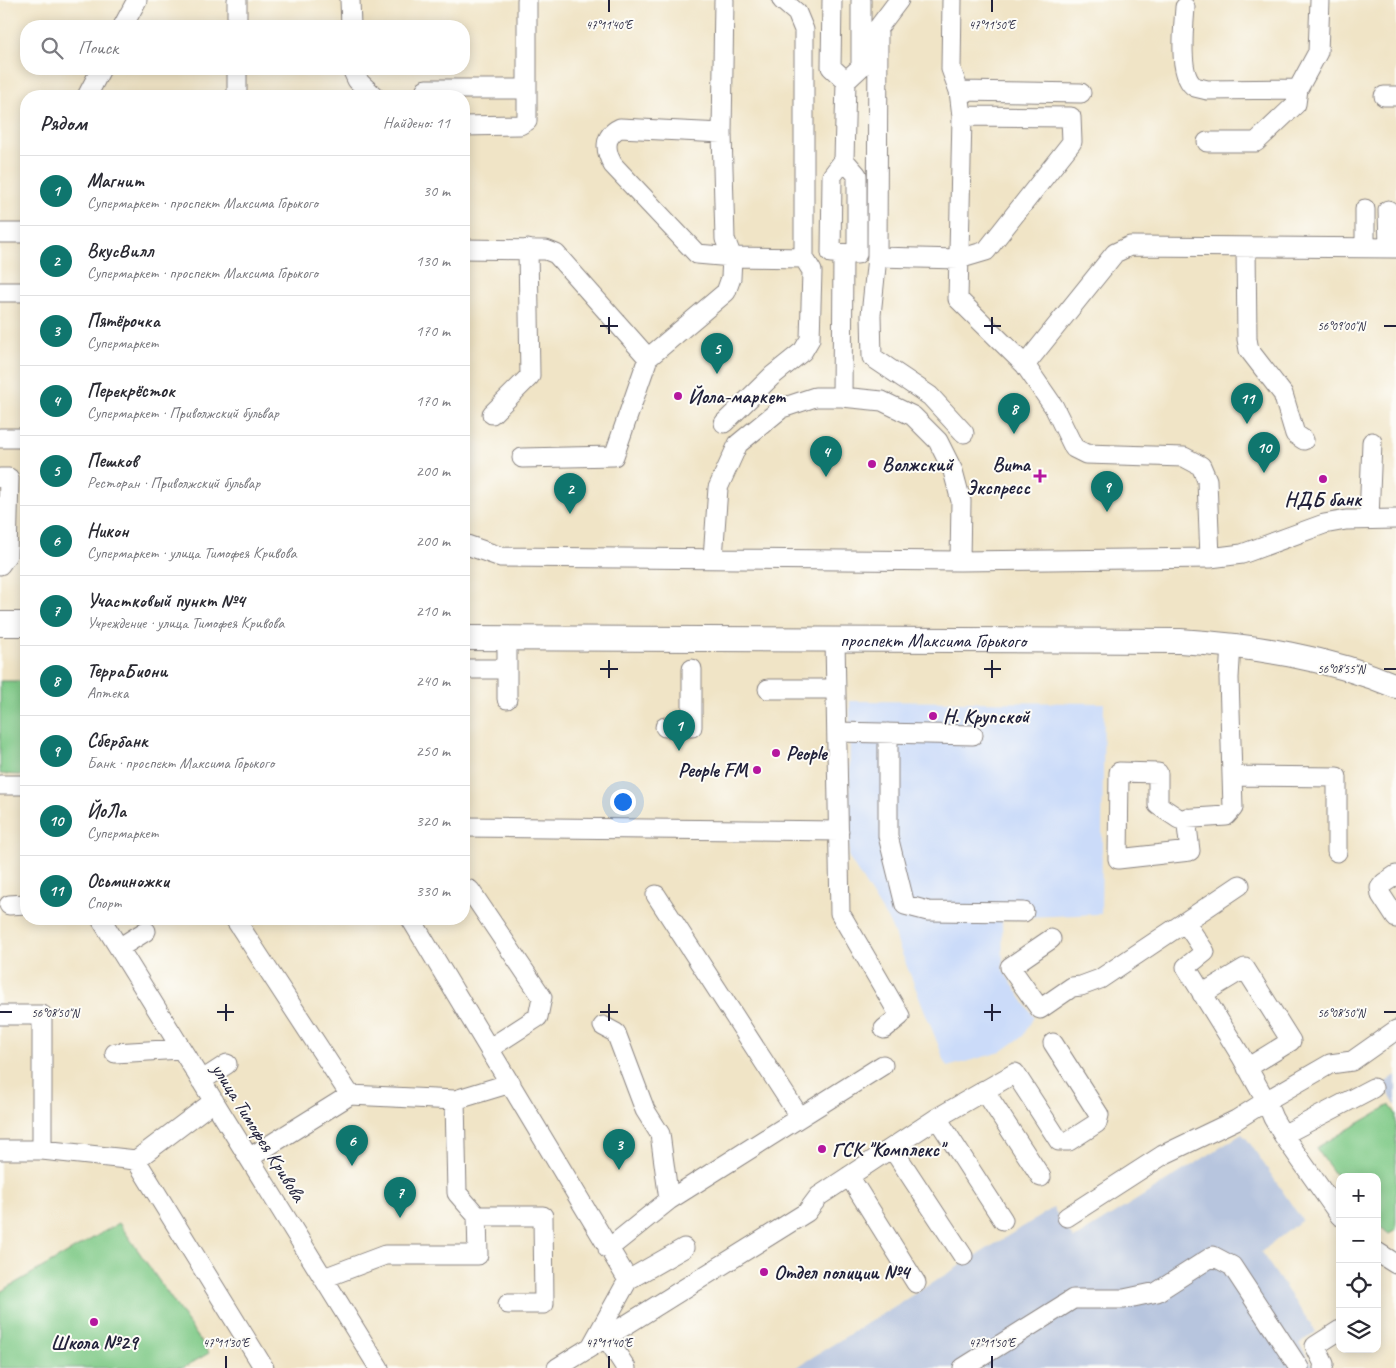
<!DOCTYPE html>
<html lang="ru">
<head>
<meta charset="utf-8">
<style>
	:root { --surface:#fff; --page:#f2f2f3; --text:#2b2b33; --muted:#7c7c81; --line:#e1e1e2; --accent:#0f766e }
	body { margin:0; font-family:Caveat,sans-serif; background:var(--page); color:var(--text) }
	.controls { position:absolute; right:15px; bottom:15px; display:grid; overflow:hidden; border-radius:10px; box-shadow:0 2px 12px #0003 }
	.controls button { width:45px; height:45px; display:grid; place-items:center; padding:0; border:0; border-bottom:1px solid var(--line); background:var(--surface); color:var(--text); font:25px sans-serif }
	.you { position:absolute; left:622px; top:801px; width:18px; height:18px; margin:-12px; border:4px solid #fff; border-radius:50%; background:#1a73e8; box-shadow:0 0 0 8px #1a73e833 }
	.badge { display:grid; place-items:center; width:32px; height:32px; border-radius:50%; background:var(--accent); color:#fff; font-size:16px; font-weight:700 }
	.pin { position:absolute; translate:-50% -41px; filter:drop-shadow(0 1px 2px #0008) }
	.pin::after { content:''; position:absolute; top:26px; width:18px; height:15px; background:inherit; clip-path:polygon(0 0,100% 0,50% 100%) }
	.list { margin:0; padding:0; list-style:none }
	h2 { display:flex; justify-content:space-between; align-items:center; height:65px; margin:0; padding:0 20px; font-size:21px }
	h2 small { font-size:16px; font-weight:400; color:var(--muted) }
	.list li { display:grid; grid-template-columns:32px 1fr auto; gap:15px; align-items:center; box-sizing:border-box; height:70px; padding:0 20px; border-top:1px solid var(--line) }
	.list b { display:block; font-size:19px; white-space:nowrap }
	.list p { margin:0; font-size:16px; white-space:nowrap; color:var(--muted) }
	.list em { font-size:16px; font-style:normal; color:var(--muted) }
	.icon { flex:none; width:28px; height:28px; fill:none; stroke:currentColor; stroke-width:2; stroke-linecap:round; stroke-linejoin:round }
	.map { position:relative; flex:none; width:1396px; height:1368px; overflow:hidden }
	.search { position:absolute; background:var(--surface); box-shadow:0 2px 12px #0003; left:20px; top:20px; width:450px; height:55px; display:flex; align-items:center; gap:12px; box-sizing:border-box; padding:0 18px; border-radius:20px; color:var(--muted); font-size:19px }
	.panel { position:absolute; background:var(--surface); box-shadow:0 2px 12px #0003; left:20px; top:90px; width:450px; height:835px; border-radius:20px }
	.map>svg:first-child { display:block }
	.built { fill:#cbdbf9 }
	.industrial { fill:#b7c5de }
	.green { fill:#80ca88; stroke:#517662 }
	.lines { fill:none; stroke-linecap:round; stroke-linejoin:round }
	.minor-casing { stroke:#898380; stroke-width:21 }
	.major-casing { stroke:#898380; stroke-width:26 }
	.minor { stroke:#fff; stroke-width:19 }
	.major { stroke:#fff; stroke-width:24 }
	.ticks { fill:none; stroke:#22223b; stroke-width:2 }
	.poi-dot { fill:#b5179e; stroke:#fdfcf7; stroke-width:2 }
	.labels { text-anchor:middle; stroke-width:4; stroke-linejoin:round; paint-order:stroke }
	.poi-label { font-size:20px; font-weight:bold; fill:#22223b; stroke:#fdfcf7; text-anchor:start }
	.street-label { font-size:20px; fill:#22223b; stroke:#fdfcf7 }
	.ticks-label { font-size:12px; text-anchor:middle; fill:#22223b; stroke:#fdfcf7; stroke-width:4; stroke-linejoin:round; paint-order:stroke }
</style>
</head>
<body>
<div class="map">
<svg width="1396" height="1368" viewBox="0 0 1396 1368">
	<rect width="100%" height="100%" fill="#fdfcf7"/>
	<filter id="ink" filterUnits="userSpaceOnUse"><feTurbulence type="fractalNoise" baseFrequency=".02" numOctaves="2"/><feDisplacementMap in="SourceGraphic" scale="10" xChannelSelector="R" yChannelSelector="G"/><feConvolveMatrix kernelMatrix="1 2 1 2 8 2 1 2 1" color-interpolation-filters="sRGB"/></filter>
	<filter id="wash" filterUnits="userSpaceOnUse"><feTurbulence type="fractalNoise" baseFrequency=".0096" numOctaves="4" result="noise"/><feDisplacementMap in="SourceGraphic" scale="20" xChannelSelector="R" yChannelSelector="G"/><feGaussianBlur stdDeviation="1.12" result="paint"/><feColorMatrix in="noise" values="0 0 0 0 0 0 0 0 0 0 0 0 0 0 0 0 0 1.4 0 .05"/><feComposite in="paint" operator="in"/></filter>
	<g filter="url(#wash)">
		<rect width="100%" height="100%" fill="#f0e4c6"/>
		<path class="built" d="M850 701 1104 703 1101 914 1002 918 1003 970 1034 1017 1023 1036 1001 1052 947 1067 890 924 849 858Z"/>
		<path class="industrial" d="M1396 1075V1105L1383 1084Z
			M1242 1134 1247 1139 1302 1220 1261 1252 1316 1332 1299 1344 1315 1368H795L1053 1208 1074 1239Z"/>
		<path class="green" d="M0 681H23V775L0 774Z
			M1390 1105 1396 1114V1230L1389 1234 1377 1224V1177H1340V1181L1316 1148Z
			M119 1223 209 1353 183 1368H0V1292Z"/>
	</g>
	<g filter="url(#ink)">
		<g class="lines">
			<defs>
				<path id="minor" d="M350 0 351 26
					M782 0 797 13 804 30V258
					M832 0 831 67 846 81 844 160 832 176 831 253 857 254V175L844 160
					M952 0 951 69 959 91 962 116 958 299 1025 365 1054 407 1074 448 1086 454 1184 457 1201 466 1207 480 1210 558
					M1185 7C1184 26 1177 76 1195 87 1198 88 1204 89 1207 90L1298 89
					M123 26 137 0
					M237 26V0
					M352 69 357 80 374 96
					M846 81 861 67V0
					M426 89H527
					M959 91 1081 93
					M87 96 101 69
					M237 96V69
					M1384 96H1396
					M962 116 1071 117 1072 142 986 251 959 259 877 257 871 315 872 357 930 396 964 433
					M464 126 520 125 527 121V0
					M722 133 620 128C603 136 605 151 613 165L697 254 732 257 804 258 812 271 810 339 803 351 772 376 724 423
					M1207 142H1256L1296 104 1298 89 1318 52 1320 0
					M1365 209V248
					M1388 210 1389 248
					M0 233H26
					M1246 247 1247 339 1249 350 1283 394 1295 434 1304 440
					M464 249 546 250 556 254 648 358
					M877 257 878 28 899 0
					M0 292H26
					M1025 365 1115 253 1130 246 1396 248
					M842 397 843 254
					M492 414 530 376 528 249
					M0 438H26
					M522 458 614 456 648 358 726 292 731 278 732 257 725 239 722 133 724 0
					M0 478H9L7 555 0 565
					M1369 519 1372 442
					M464 544 501 557 960 561 1210 558 1242 554 1324 524 1346 520 1396 519
					M713 558 718 488 738 444 782 408 815 397H842L882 401 913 416 938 441 953 471 961 501 960 561
					M507 638V699
					M835 640 840 913 900 1016 884 1029
					M464 669H507
					M768 689H836
					M665 727H692V669
					M837 732 973 735
					M888 733V836L905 905 928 911 1024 912
					M1233 776 1337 777V852
					M0 785H26
					M1186 818 1190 851 1118 859 1119 772 1158 773V805L1179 819 1226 816 1233 808 1229 678 1231 644
					M464 827 839 831
					M1396 875 1384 883 1380 888 1381 895 1396 918
					M470 890 542 997 538 1017 490 1048
					M656 895 799 1116
					M9 905 26 904
					M101 919 379 1368
					M235 919 350 1095
					M411 919 628 1280
					M1185 922 1240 885
					M1051 939 1010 967 1040 1009 1072 987 1081 986 1100 979 1185 922 1205 952 1186 967 1241 1056 1266 1101 1273 1118 1283 1135 1340 1216
					M119 948 146 931
					M1202 994 1245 968 1291 1041 1247 1068
					M0 1015H42V1150
					M603 1026 616 1033 645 1110 660 1134 669 1200
					M115 1053 181 1049
					M201 1081 227 1064
					M984 1090 1041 1177
					M455 1100 457 1193 477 1216
					M937 1118 1003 1220
					M1283 1135 1373 1088
					M892 1148 963 1256
					M0 1150H42L136 1160 214 1101
					M249 1158 350 1095 455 1100 511 1083
					M136 1160 264 1368
					M849 1176 916 1283
					M1067 1217 1163 1155 1236 1120 1266 1101 1330 1064 1352 1061 1396 1030
					M608 1249 669 1200 883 1065
					M1377 1252 1396 1264
					M324 1278 385 1255H478L477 1216H543L544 1304H508
					M606 1337 626 1368
					M592 1345 628 1280 684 1248
					M557 1368 807 1212 819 1196 937 1118 1015 1073 1059 1141H1069L1097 1123 1099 1115 1053 1043
					M963 1368 1073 1299H1124L1157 1292 1213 1256 1232 1266 1299 1368
					M1323 1368 1324 1364 1315 1346 1340 1330"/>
				<g id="major">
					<path d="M0 624H26"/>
					<path id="s1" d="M464 638 1180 641C1254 646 1327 657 1396 686"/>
				</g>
			</defs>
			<use href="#minor" class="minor-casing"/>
			<use href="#major" class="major-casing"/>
			<use href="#minor" class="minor"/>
			<use href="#major" class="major"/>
		</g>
	</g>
	<path class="ticks" d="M609 0V12M992 0V12M609 317V334M992 317V334M600 326H618M984 326H1001M1384 326H1396M609 660V678M992 660V678M600 669H618M984 669H1001M1384 669H1396M226 1004V1021M609 1004V1021M992 1004V1021M0 1012H12M217 1012H234M600 1012H618M984 1012H1001M1384 1012H1396M226 1356V1368M609 1356V1368M992 1356V1368"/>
	<g class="poi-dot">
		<circle cx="678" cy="396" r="5"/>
		<circle cx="872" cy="464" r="5"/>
		<path d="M1037.5 468.5h5v5h5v5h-5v5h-5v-5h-5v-5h5z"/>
		<circle cx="1323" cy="479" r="5"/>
		<circle cx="933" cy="716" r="5"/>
		<circle cx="776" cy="753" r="5"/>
		<circle cx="757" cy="770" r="5"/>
		<circle cx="822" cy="1149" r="5"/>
		<circle cx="764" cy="1272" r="5"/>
		<circle cx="94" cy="1322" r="5"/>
	</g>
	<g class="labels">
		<g class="poi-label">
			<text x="688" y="403">Йола-маркет</text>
			<text x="882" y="471">Волжский</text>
			<text x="1030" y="471" text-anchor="end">Вита<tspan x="1030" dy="23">Экспресс</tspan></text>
			<text x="1323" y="506" text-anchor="middle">НДБ банк</text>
			<text x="943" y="723">Н. Крупской</text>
			<text x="786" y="760">People</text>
			<text x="747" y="777" text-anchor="end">People FM</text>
			<text x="832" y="1156">ГСК "Комплекс"</text>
			<text x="774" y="1279">Отдел полиции №4</text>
			<text x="94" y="1349" text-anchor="middle">Школа №29</text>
		</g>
		<g class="street-label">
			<text dy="7" stroke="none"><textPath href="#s1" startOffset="469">проспект Максима Горького</textPath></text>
			<text transform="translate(259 1132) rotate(58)" y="7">улица Тимофея Кривова</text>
		</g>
	</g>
	<g class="ticks-label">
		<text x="609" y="29">47°11'40"E</text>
		<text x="992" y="29">47°11'50"E</text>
		<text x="1341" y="330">56°09'00"N</text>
		<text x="1341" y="673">56°08'55"N</text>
		<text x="55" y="1017">56°08'50"N</text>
		<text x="1341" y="1017">56°08'50"N</text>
		<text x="226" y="1347">47°11'30"E</text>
		<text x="609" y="1347">47°11'40"E</text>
		<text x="992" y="1347">47°11'50"E</text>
	</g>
</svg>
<div class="controls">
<button>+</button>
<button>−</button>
<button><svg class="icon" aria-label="locate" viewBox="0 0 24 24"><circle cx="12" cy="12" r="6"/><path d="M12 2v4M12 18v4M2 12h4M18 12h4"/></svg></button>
<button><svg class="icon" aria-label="layers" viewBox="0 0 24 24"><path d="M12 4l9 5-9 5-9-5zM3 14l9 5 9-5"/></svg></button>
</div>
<div class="you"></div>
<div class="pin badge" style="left:679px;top:751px">1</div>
<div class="pin badge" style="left:570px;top:514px">2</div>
<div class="pin badge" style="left:619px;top:1170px">3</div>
<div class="pin badge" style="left:826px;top:477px">4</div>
<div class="pin badge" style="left:717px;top:374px">5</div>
<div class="pin badge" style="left:352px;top:1166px">6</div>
<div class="pin badge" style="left:400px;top:1218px">7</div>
<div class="pin badge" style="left:1014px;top:434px">8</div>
<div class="pin badge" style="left:1107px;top:512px">9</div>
<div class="pin badge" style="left:1264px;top:473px">10</div>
<div class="pin badge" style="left:1247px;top:424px">11</div>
<div class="search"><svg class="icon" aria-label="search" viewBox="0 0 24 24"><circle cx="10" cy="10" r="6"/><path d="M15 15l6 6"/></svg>Поиск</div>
<section class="panel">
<h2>Рядом<small>Найдено: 11</small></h2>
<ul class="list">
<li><span class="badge">1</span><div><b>Магнит</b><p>Супермаркет · проспект Максима Горького</p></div><em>30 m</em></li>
<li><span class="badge">2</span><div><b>ВкусВилл</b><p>Супермаркет · проспект Максима Горького</p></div><em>130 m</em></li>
<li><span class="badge">3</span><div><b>Пятёрочка</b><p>Супермаркет</p></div><em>170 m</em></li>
<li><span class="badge">4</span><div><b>Перекрёсток</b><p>Супермаркет · Приволжский бульвар</p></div><em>170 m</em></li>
<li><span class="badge">5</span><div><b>Пешков</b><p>Ресторан · Приволжский бульвар</p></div><em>200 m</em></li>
<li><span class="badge">6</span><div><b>Никон</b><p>Супермаркет · улица Тимофея Кривова</p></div><em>200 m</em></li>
<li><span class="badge">7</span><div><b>Участковый пункт №4</b><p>Учреждение · улица Тимофея Кривова</p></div><em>210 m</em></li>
<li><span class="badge">8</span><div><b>ТерраБиони</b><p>Аптека</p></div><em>240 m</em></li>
<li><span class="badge">9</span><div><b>Сбербанк</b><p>Банк · проспект Максима Горького</p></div><em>250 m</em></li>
<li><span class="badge">10</span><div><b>ЙоЛа</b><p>Супермаркет</p></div><em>320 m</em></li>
<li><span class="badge">11</span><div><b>Осьминожки</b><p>Спорт</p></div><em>330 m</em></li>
</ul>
</section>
</div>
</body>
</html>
